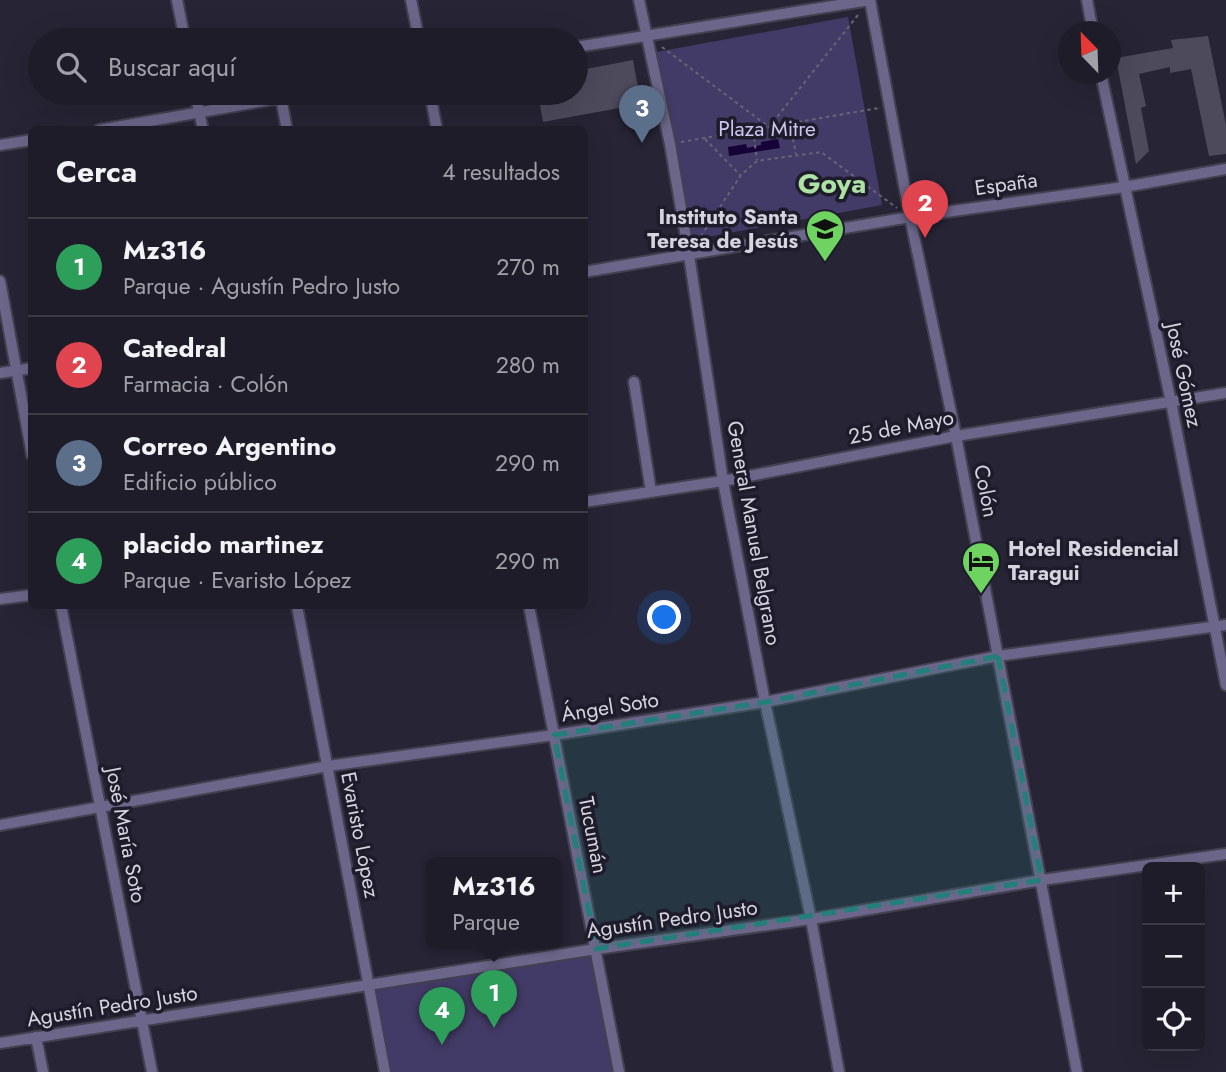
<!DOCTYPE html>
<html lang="es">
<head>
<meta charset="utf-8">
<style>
	:root { --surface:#1d1c28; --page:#252530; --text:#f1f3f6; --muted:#a0a1a8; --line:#3b3a45; --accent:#b45309 }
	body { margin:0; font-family:Jost,sans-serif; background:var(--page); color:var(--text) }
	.controls { position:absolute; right:21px; bottom:21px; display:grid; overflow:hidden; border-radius:10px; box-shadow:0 7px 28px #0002 }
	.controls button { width:63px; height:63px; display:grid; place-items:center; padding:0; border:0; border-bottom:2px solid var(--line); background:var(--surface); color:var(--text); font:35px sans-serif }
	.compass { position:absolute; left:1058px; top:21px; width:63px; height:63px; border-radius:50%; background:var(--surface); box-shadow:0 7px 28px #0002; rotate:337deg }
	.you { position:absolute; left:665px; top:618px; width:24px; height:24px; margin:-18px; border:5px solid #fff; border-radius:50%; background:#1a73e8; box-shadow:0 0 0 10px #1a73e833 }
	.badge { display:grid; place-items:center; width:46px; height:46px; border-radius:50%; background:var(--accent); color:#fff; font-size:23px; font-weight:700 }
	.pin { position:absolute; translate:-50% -58px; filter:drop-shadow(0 2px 4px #0008) }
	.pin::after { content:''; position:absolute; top:37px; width:24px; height:21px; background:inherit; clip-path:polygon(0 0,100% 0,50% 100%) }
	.popup { position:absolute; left:426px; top:857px; width:136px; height:91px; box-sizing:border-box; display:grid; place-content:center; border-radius:10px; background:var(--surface); filter:drop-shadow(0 2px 5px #0005); font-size:23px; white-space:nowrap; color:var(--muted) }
	.popup b { font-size:26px; color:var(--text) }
	.popup::after { content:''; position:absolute; left:50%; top:100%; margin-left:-14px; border:14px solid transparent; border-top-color:var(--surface) }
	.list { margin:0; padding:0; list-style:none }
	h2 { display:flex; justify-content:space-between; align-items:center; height:91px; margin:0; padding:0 28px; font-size:30px }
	h2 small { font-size:23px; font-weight:400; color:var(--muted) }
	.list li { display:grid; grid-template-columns:46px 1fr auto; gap:21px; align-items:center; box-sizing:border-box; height:98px; padding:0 28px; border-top:2px solid var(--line) }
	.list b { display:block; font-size:26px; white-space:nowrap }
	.list p { margin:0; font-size:23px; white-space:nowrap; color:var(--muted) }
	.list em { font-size:23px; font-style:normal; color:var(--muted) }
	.icon { flex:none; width:38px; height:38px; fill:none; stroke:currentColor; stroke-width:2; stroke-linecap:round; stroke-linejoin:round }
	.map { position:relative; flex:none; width:1226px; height:1072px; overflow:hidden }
	.search { position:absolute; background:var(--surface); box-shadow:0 7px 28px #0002; left:28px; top:28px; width:560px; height:77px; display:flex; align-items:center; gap:18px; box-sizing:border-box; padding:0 24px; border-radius:38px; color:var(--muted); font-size:26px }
	.panel { position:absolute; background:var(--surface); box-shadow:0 7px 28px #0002; left:28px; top:126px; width:560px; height:483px; border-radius:10px }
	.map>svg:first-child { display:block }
	.green { fill:#433b67 }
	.water { fill:#150137 }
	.building { fill:#4d4a5c }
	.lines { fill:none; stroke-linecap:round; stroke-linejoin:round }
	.minor-casing { stroke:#434150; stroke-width:14 }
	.path { stroke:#676573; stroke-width:2; stroke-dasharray:3.5 3.5; stroke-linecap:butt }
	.minor { stroke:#6c678a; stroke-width:10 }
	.marked { fill:#237f79; fill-opacity:0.2; stroke:#237f79; stroke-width:5; stroke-dasharray:14 9; stroke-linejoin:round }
	.labels { text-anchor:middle; stroke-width:7; stroke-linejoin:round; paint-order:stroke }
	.park-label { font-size:21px; fill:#cbc5f0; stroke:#1e1b2b }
	.street-label { font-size:21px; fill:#d6d4df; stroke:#1e1b2b }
	.poi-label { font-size:21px; font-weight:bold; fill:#d6d4df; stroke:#1e1b2b; text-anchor:end }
	.district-label { font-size:28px; font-weight:bold; fill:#ace2a4; stroke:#1e1b2b }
</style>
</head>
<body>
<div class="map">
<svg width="1226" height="1072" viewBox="0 0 1226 1072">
	<rect width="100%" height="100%" fill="#272535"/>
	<path class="green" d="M848 17 882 205 685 241 651 53Z
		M596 949 619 1072H385L370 985Z"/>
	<path class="water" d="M778 139 780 148 729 156 728 147 746 144 747 148 761 145V142Z"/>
	<path class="building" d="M1208 36 1226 125V154L1209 156 1191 69 1170 73V67L1139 74 1146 106 1141 108 1149 151 1136 164 1116 58 1173 48 1171 40Z
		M633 60 641 104 543 122 538 93H576V71Z"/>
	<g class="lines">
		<defs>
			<path id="minor" d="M177 0 185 40
				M411 0 419 40
				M639 0 670 144 689 255 723 481 765 702 811 919 839 1072
				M870 0 910 217 956 436 1077 1072
				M1087 0 1093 32
				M576 47 870 0
				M1101 74 1171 402 1226 685
				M195 93 203 130
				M430 93 437 130
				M281 98 287 130
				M99 130 309 93
				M0 145 32 140
				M584 272 910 217 1124 187 1226 169
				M0 281 32 455
				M0 373 32 368
				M634 382 651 492
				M584 502 723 481 956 436 1226 393
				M0 599 32 595
				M61 606 152 1072
				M297 606 385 1072
				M529 606 619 1072
				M0 825 328 766 554 735 765 702 998 656 1226 625
				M36 1037 43 1072
				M0 1043 596 949 811 919 1042 880 1226 854"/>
		</defs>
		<use href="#minor" class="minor-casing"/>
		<path class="path" d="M662 47 769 127 858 15
			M790 125 796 154
			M753 131 757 160
			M705 139 740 175
			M681 142 879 108
			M697 242 741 175 757 161 821 152 897 208"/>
		<use href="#minor" class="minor"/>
	</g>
	<path class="marked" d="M998 656 1042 880 596 949 554 735 765 702Z"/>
	<defs>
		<symbol id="school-pin" viewBox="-11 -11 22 30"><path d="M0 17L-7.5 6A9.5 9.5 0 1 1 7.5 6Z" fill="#6ed360" stroke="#1e1b2b"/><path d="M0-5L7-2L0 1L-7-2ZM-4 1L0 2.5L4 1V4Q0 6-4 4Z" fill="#111"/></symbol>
		<symbol id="hotel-pin" viewBox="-11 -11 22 30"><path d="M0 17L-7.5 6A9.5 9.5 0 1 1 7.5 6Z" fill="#6ed360" stroke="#1e1b2b"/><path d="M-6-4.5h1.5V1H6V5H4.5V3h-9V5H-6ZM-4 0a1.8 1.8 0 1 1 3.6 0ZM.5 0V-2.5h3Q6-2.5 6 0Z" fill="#111"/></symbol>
	</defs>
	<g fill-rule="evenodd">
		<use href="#school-pin" x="803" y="207" width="44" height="60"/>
		<use href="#hotel-pin" x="959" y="539" width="44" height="60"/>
	</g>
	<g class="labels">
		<g class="park-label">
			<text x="767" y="136">Plaza Mitre</text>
		</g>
		<g class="street-label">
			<text transform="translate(1006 184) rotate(-8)" y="7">España</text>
			<text transform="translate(1184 375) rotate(78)" y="7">José Gómez</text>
			<text transform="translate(901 427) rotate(-11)" y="7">25 de Mayo</text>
			<text transform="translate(986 491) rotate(79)" y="7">Colón</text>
			<text transform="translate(754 533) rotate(80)" y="7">General Manuel Belgrano</text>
			<text transform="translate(610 707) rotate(-9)" y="7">Ángel Soto</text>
			<text transform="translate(126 835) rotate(79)" y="7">José María Soto</text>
			<text transform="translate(360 835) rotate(79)" y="7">Evaristo López</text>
			<text transform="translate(593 835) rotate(79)" y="7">Tucumán</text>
			<text transform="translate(672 919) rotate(-8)" y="7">Agustín Pedro Justo</text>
			<text transform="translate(112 1006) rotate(-9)" y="7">Agustín Pedro Justo</text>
		</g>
		<g class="poi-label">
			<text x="798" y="224">Instituto Santa<tspan x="798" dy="24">Teresa de Jesús</tspan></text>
			<text x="1008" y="556" text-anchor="start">Hotel Residencial<tspan x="1008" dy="24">Taragui</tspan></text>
		</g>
		<g class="district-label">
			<text x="832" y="193">Goya</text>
		</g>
	</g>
</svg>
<div class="controls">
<button>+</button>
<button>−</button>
<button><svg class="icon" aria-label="locate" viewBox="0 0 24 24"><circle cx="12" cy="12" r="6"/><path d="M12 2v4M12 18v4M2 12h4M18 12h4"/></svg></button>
</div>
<svg class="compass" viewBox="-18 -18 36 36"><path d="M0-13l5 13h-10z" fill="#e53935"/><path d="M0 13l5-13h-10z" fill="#a0a1a8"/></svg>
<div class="you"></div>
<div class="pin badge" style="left:494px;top:1028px;background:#2e9e5b">1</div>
<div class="popup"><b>Mz316</b>Parque</div>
<div class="pin badge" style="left:925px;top:238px;background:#e0444e">2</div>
<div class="pin badge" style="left:642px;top:143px;background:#5c6f8a">3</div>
<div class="pin badge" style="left:442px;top:1045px;background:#2e9e5b">4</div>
<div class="search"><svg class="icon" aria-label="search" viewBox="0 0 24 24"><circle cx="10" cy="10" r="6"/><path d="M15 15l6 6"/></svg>Buscar aquí</div>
<section class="panel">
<h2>Cerca<small>4 resultados</small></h2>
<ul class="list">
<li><span class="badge" style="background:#2e9e5b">1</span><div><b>Mz316</b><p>Parque · Agustín Pedro Justo</p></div><em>270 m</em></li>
<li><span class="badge" style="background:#e0444e">2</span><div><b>Catedral</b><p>Farmacia · Colón</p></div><em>280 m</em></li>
<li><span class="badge" style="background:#5c6f8a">3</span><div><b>Correo Argentino</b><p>Edificio público</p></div><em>290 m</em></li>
<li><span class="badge" style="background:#2e9e5b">4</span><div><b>placido martinez</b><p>Parque · Evaristo López</p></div><em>290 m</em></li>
</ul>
</section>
</div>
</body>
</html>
